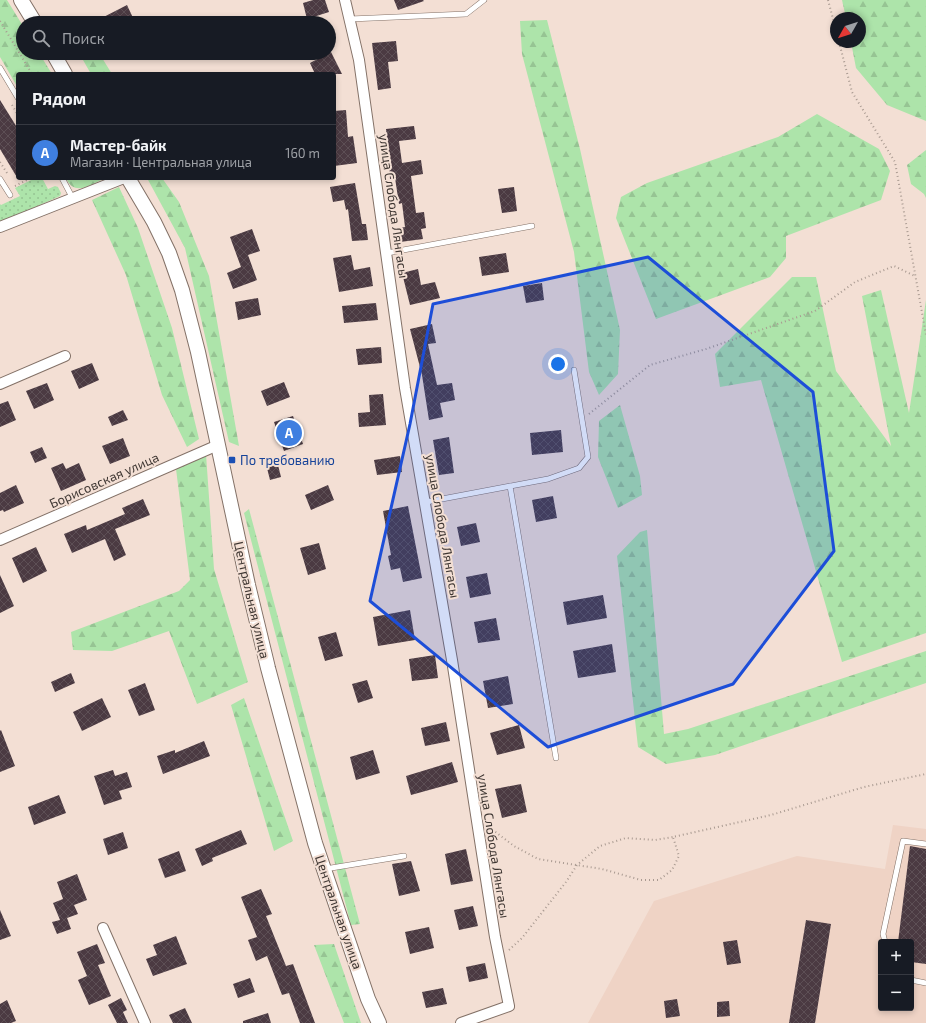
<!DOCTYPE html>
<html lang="ru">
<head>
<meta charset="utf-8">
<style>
	:root { --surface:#171b24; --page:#242831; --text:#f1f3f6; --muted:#9ea1a6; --line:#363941; --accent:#7c3aed }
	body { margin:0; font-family:"Exo 2",sans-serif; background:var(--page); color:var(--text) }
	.controls { position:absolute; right:12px; bottom:12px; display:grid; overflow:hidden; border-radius:4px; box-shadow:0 2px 6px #0003 }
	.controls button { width:36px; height:36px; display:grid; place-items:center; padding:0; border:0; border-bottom:1px solid var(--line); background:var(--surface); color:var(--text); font:20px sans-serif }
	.compass { position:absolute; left:830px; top:12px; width:36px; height:36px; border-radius:50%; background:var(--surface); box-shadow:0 2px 6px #0003; rotate:231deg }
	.you { position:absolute; left:558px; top:364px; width:14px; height:14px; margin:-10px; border:3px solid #fff; border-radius:50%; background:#1a73e8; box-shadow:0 0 0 6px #1a73e833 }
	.badge { display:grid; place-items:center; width:26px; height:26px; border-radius:50%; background:var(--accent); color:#fff; font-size:13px; font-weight:700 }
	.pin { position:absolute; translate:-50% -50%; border:2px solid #fff; box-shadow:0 1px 4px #0006 }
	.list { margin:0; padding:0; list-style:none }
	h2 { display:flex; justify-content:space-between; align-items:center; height:52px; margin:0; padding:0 16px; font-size:17px }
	h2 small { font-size:13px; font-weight:400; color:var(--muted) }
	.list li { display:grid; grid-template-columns:26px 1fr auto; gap:12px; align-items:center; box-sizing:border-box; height:56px; padding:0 16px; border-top:1px solid var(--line) }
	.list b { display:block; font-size:15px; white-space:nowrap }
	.list p { margin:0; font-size:13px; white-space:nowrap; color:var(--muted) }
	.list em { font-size:13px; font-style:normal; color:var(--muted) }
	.icon { flex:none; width:22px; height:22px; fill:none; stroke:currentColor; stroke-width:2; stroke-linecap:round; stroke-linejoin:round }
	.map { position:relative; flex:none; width:926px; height:1023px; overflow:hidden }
	.search { position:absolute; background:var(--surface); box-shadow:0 2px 6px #0003; left:16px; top:16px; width:320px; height:44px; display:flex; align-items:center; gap:10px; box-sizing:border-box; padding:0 14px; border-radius:22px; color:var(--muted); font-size:15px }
	.panel { position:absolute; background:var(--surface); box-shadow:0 2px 6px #0003; left:16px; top:72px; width:320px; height:108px; border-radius:4px }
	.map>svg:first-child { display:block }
	.built { fill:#efd3c5; fill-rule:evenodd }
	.grass { fill:url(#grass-dots) }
	.forest { fill:url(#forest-firs) }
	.building { fill:url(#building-cross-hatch) }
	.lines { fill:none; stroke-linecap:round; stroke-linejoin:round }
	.lane-casing { stroke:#837167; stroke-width:6 }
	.street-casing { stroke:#837167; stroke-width:12 }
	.secondary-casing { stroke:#837167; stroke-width:16 }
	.path { stroke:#a99a91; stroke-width:2; stroke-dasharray:1 3; stroke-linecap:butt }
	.lane { stroke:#fff; stroke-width:5 }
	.street { stroke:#fff; stroke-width:10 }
	.secondary { stroke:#fff; stroke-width:14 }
	.marked { fill:#1d4ed8; fill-opacity:0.2; stroke:#1d4ed8; stroke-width:3; stroke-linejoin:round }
	.transit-dot { fill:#1a4fb4; stroke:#f3dfd4; stroke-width:1.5 }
	.labels { text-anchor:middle; stroke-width:4; stroke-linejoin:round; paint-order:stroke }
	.street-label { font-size:13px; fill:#3e3632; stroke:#f3dfd4 }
	.transit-label { font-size:13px; fill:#164399; stroke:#f3dfd4; text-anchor:start }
</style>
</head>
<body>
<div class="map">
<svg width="926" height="1023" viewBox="0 0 926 1023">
	<defs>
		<pattern id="grass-dots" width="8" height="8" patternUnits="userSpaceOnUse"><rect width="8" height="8" fill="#ade4aa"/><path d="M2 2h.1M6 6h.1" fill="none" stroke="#96c493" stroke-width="1.8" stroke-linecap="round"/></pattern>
		<pattern id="forest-firs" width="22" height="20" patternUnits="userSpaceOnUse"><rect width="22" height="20" fill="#ade4aa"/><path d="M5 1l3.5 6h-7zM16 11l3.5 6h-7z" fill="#96c493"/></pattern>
		<pattern id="building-cross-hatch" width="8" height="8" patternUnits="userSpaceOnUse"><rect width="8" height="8" fill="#4b3a42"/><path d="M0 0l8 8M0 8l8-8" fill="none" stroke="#5d4f55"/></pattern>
	</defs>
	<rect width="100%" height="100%" fill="#f3dfd4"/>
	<path class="built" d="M893 825 926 829V1023H588L654 901 797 856 885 869ZM881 942H911V1008H881Z"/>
	<path class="grass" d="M35 178H42L48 189 55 186 58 187 61 193 60 196 4 221H0V204L1 205 20 196 15 188Z"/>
	<path class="forest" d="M0 0H7L23 26V53H39L52 74H18V88L0 57Z
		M842 0H926V121L887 105 856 68 851 42H860V18H846Z
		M547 20 580 149 620 330 618 374 599 395 589 372 574 252 522 54 520 21Z
		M79 53H99L112 74H91Z
		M817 114 879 149 890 171 881 200 786 236V258L770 277 656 319 616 218 621 197 647 183 778 137Z
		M926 150V198L924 194 911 184 907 165Z
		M66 178H105C91 185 74 197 66 178Z
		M147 178H162L179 202 209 276 239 446 229 442 185 248Z
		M119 187 138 228 172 328 199 439 187 447 162 395 126 275 92 200Z
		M792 277H816L836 371 891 446 862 296 881 290 909 413 926 300V633L842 662 761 380 720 387 715 354Z
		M620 405 640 476 642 495 618 508 598 457 599 421Z
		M206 454 214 569 248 682 197 704 169 631 112 651 73 650 71 632 179 591 190 580 176 469Z
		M249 509 360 924 351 925 244 513Z
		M647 530 664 734 688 729 926 651V683L715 755 666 764 638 747 617 556 640 532Z
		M244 698 293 841 274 851 231 705Z
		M334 944 361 1023H344L314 945Z"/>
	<path class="building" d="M313 0H325L329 12 307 19 303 3Z
		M394 0H423L424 1 398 10Z
		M127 5 134 20 128 23H92Z
		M396 41 398 61 388 62 391 88 378 90 372 43Z
		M331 52 342 74H315L310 63Z
		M0 100 18 129V179L0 149Z
		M346 110 348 137 353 136 357 163 334 166V111Z
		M414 126 416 139 399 141 402 163 421 160 423 174 411 176 416 213 424 212 426 228 421 229 423 239 400 242 398 228 405 227 402 203 399 204 395 178 390 179 386 129Z
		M355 183 362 224H366L368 240 352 241 348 209 346 210 344 200 333 202 330 187Z
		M514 187 517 211 502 213 498 189Z
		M252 229 260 251 248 255 257 280 233 289 227 273 241 267 230 237Z
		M506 253 509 272 482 276 479 257Z
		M351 255 354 270 370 267 373 286 339 292 333 258Z
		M418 269 421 285 435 282 440 298 410 305 402 273Z
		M542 283 544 300 526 303 523 286Z
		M258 298 261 315 238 320 235 302Z
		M376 303 378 320 344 323 342 306Z
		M432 324 436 343 428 344 437 385 452 383 455 400 440 403 443 417 429 420 422 375 410 329Z
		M381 347 382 363 358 365 356 349Z
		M92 363 99 380 79 389 71 371Z
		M284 382 290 397 267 406 261 391Z
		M47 383 54 400 34 409 26 391Z
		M383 394 386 425 359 427 358 413 370 412 369 395Z
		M8 401 16 420 0 427V404Z
		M123 410 128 420 112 426 108 417Z
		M293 416 303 444 284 451 274 422Z
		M561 430 563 452 532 455 530 433Z
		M449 437 454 473 439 475 433 440Z
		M123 438 130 456 110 464 102 446Z
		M42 447 47 458 35 463 30 452Z
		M400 456 402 472 377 475 374 460Z
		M277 461 281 477 270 480 266 464Z
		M63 463 66 469 79 463 86 480 61 491 51 468Z
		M16 485 24 503 4 512 3 510 0 511V493Z
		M328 485 334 500 311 510 305 495Z
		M553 496 557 518 536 522 532 500Z
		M143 499 150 515 115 529 126 555 114 561 105 539 72 553 64 534 86 525 87 530 125 514 122 508Z
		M408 506 422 578 403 582 400 568 391 570 388 556 391 555 383 511Z
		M476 523 480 542 461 546 457 527Z
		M319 543 326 569 308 575 300 548Z
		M36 547 47 571 23 583 12 558Z
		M487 573 491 594 470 598 466 577Z
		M0 575 14 606 0 613Z
		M603 595 607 618 567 625 563 602Z
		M410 610 415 640 378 646 373 617Z
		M496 618 500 640 478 643 474 622Z
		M336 632 343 656 325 661 318 637Z
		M612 644 616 672 578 678 573 651Z
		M435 655 438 678 412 681 409 659Z
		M71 673 75 683 55 692 51 682Z
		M508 676 513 704 488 708 483 681Z
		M367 680 373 698 358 703 352 684Z
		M145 683 155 710 139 716 128 690Z
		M102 698 111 717 82 731 73 712Z
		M446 722 450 741 425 746 421 728Z
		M519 725 525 748 497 755 490 733Z
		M1 730 15 766 0 772V731Z
		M204 741 210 756 163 774 157 756 175 750V753Z
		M373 750 380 773 356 780 350 757Z
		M452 762 458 782 411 795 406 776Z
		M113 770 115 776 127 772 132 787 119 791 122 799 104 805 94 776Z
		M521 784 527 812 502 818 495 789Z
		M59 795 66 813 34 825 28 807Z
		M241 830 247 844 212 858 213 861 202 866 195 849Z
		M123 832 128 848 108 855 103 839Z
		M910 846 926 849V964L911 962V942H898Z
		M466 849 473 881 451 885 445 854Z
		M179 851 186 871 165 878 158 859Z
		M411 861 420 891 399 896 392 864Z
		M77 874 87 900 74 905 78 914 67 918 71 929 57 934 52 922 60 920 53 903 63 899 57 882Z
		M261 889 272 914 266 916 286 966 293 964 315 1023H300L289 993 282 995 267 956 256 961 248 940 257 937 241 897Z
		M473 906 478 926 459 930 454 910Z
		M0 910 11 936 0 940Z
		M806 920 831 924 815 1023H789Z
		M429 927 434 948 410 954 405 932Z
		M176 936 187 964 153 976 146 959 157 955 153 945Z
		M737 940 741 963 727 965 723 942Z
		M97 944 105 963 98 965 111 996 89 1005 78 980 87 976 77 952Z
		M485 963 488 978 469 982 466 967Z
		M250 978 255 992 238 998 233 984Z
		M443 988 447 1004 426 1008 422 992Z
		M121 998 127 1010 123 1012 128 1023H117L108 1005Z
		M677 999 680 1016 666 1018 664 1001Z
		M7 1000 16 1021 11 1023H0V1004Z
		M729 1001 730 1016 717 1017V1002Z
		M185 1008 192 1023H173L169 1015Z
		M268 1013 271 1023H243V1021Z"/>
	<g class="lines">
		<defs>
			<path id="lane" d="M350 19 466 14 484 0
				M0 68 18 98
				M62 178 72 197
				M0 179 10 195
				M387 253 532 226
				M510 486 556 758
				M426 502 548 479 579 468 588 457 574 370
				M325 869 404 856
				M885 942 883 934 903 841 926 844
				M911 980 926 983"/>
			<path id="street" d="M345 0 359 60 405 388 452 660 495 937 509 1006 461 1023
				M0 227 124 178
				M0 384 65 356
				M0 540 218 445
				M103 928 145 1023"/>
			<path id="secondary" d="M21 0 35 23
				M53 53 65 74
				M128 178 154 222 169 253 182 290 198 352 248 585 268 668 315 843 368 999 379 1023"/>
		</defs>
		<use href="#lane" class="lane-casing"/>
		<use href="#street" class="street-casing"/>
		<use href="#secondary" class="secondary-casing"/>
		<path class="path" d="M828 0 836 30
			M0 21 32 74
			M839 42 852 92 895 162 926 335
			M12 105 18 115
			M0 162 7 173
			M15 186 31 178
			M589 414 650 365 706 349 815 311 855 282 894 266 915 276
			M489 827 514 846 538 859 602 869 641 880H659L672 870 679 856 673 837 771 815 864 787 926 774
			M509 950 522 938 566 882 577 865 600 846 626 838 655 840 673 837"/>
		<use href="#lane" class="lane"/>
		<use href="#street" class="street"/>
		<use href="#secondary" class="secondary"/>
	</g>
	<path class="marked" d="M648 257 813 392 834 551 733 684 548 747 370 601 410 424 433 304Z"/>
	<rect class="transit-dot" x="228" y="456" width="8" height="8" rx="2"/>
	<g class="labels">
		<g class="street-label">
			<text transform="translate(394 206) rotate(82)" y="5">улица Слобода Лянгасы</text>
			<text transform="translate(104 480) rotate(-24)" y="5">Борисовская улица</text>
			<text transform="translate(443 526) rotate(80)" y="5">улица Слобода Лянгасы</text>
			<text transform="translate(252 600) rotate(77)" y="5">Центральная улица</text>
			<text transform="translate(494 846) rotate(81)" y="5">улица Слобода Лянгасы</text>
			<text transform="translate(339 912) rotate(71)" y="5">Центральная улица</text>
		</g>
		<g class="transit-label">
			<text x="240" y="465">По требованию</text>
		</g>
	</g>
</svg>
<div class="controls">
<button>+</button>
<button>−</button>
</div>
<svg class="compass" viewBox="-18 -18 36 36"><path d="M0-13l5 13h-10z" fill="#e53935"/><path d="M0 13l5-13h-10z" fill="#9ea1a6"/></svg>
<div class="you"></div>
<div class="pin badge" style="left:289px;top:433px;background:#3f7fe0">A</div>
<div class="search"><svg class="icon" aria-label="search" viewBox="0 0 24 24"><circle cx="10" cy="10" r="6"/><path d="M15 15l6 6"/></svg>Поиск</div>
<section class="panel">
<h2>Рядом<small></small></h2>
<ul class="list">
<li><span class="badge" style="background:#3f7fe0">A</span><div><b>Мастер-байк</b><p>Магазин · Центральная улица</p></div><em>160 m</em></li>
</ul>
</section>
</div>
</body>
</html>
